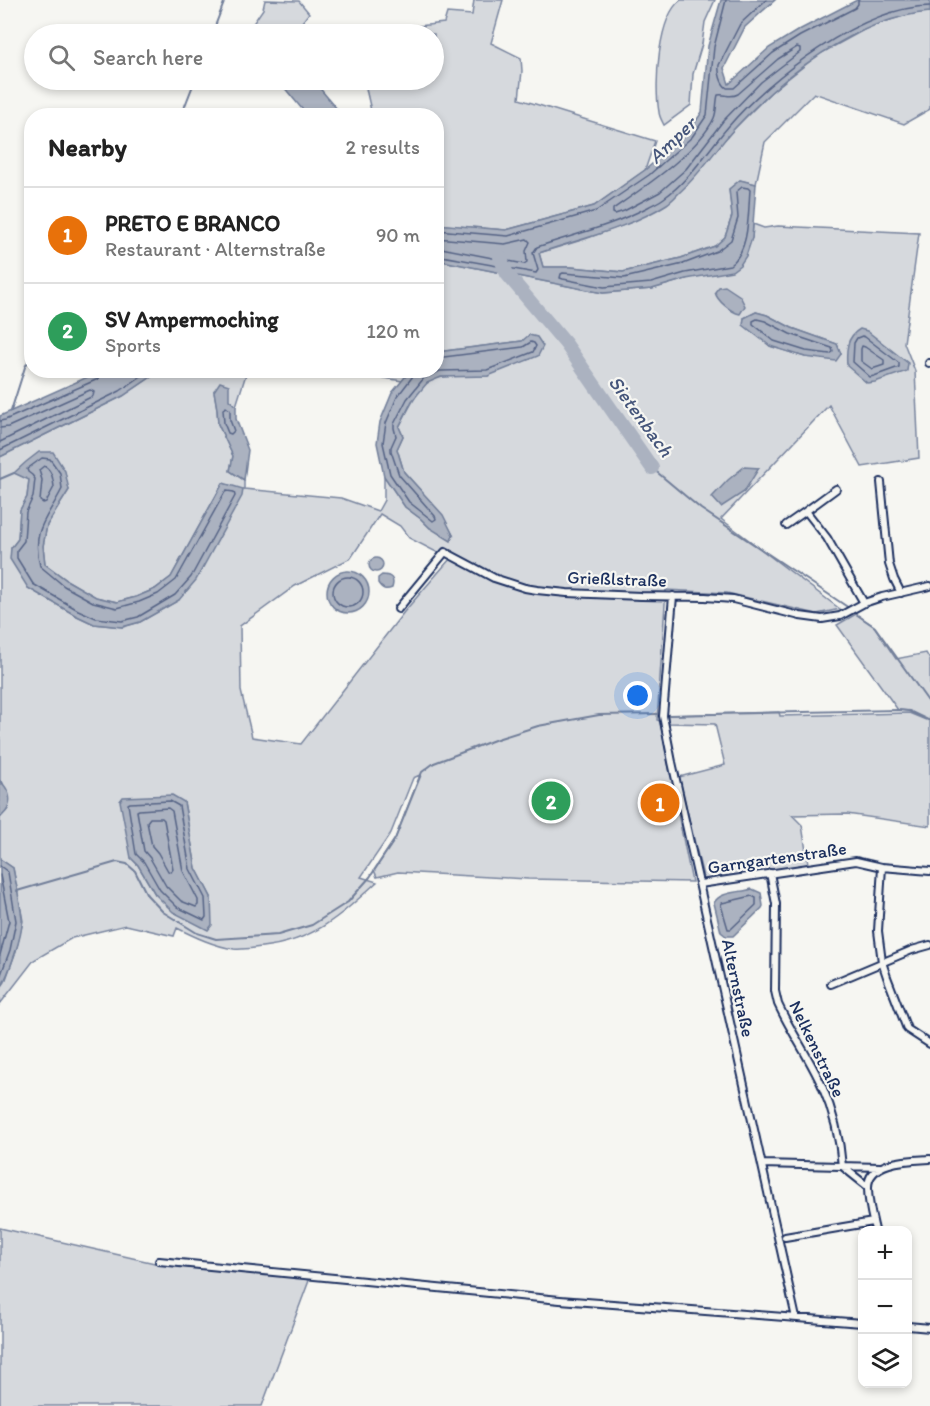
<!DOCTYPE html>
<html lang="en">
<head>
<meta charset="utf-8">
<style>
	:root { --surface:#fff; --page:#f2f2f2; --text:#222; --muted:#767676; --line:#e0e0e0; --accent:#d1495b }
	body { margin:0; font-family:Itim,sans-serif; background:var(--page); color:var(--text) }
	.controls { position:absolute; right:18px; bottom:18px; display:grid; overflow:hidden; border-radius:12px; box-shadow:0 3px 9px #0003 }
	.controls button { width:54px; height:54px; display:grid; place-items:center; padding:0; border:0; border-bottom:2px solid var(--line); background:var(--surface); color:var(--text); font:30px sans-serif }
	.you { position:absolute; left:638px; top:696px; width:21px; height:21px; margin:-15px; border:4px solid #fff; border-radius:50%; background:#1a73e8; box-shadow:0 0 0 9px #1a73e833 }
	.badge { display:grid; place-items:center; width:39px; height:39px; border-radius:50%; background:var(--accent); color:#fff; font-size:20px; font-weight:700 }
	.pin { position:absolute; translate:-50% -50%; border:3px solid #fff; box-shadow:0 2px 6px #0006 }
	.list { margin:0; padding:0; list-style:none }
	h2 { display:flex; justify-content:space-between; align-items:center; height:78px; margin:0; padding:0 24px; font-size:26px }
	h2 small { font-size:20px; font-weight:400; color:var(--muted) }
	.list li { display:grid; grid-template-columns:39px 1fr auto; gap:18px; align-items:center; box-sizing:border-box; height:96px; padding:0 24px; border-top:2px solid var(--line) }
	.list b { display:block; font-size:22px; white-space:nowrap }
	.list p { margin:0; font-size:20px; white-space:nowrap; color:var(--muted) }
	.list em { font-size:20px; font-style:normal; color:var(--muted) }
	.icon { flex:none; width:33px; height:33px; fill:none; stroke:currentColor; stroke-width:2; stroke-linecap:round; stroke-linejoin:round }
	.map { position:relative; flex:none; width:930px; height:1406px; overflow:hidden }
	.search { position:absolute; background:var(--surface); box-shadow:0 3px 9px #0003; left:24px; top:24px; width:420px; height:66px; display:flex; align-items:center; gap:15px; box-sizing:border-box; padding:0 21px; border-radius:33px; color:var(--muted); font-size:22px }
	.panel { position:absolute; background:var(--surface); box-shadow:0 3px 9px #0003; left:24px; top:108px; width:420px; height:270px; border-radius:24px }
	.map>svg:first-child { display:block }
	.green { fill:#d6d9dd; stroke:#78849e; stroke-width:1.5; fill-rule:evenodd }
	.water { fill:#abb2c0; stroke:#717e99; stroke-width:1.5 }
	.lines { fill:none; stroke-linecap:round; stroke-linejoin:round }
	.shore { stroke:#556385; stroke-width:1.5 }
	.stream { stroke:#717e99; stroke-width:2 }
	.river { stroke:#abb2c0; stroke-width:14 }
	.street-casing { stroke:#1b2f5e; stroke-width:10 }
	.street { stroke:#f6f6f2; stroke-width:6 }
	.labels { text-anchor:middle; stroke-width:4.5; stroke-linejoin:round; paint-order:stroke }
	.street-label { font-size:18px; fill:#1b2f5e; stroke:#f6f6f2 }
	.water-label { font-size:20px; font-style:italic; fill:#46567b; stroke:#f6f6f2 }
</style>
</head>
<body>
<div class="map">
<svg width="930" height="1406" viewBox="0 0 930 1406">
	<rect width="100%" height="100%" fill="#f6f6f2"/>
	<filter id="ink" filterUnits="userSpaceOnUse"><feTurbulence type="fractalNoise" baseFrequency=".0167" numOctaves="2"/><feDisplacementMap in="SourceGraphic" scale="12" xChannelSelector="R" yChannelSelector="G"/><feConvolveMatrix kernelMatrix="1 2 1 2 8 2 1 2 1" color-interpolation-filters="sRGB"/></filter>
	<g filter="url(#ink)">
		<path class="green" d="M265 0 299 1 309 13 293 34H246L263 9Z
			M474 0H503L491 43 521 58 522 71 519 99 655 141 645 170 594 206 506 230 442 225 437 216 436 116 372 115 364 80H434V34H410L419 26 444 23 447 13 472 15Z
			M681 0H715L705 22 702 44 693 74 691 105 664 125C662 121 659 116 659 112 654 85 658 16 681 0Z
			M930 12V109L904 124 814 93 765 142 756 184 740 180 729 189 732 216 725 237 715 246 681 258 623 272 571 267H543L539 253 585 239 629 223 668 203 733 130 771 92 818 55 871 26 913 13Z
			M753 224 764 228 778 226 919 233 904 343 915 371 919 458 862 467 829 405 721 519 840 609 817 614 727 593 666 590 657 720 660 721 670 773 675 787 678 814 692 882 528 879 398 872 377 877 374 870 395 839 420 775 413 778 391 833 361 877 377 882C340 916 314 941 262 947 253 948 242 950 234 949 214 946 195 937 177 928L174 936 126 925 72 938 34 960 0 1004V989L5 982 16 951 23 921 13 868 0 859V818L8 809 3 783 0 781V457L123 396 160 371H247L236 406 229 400 214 391 217 409 218 424 233 456 230 471 244 480V489L341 498 378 511 384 500V476L405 507 421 519 430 528 453 535 442 515 404 472 397 449 403 436 399 427C406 415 416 391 427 383 440 373 472 376 488 376L522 341 437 352V260L603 293 652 289 686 279 752 238ZM756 312 767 315 792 328 837 344 841 354 805 357 770 346 744 318ZM15 473 69 490 47 525 43 546 45 564 68 581 95 597 117 602 136 597 155 589 171 577 223 483 179 600 140 622 123 627 94 624 75 615 28 588 11 548 18 539 20 510 27 497 29 479ZM380 514 400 526 409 538 450 559 404 612 301 744 252 737 241 691 240 626 295 586 351 558ZM184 802 196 868 211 897 155 894 138 865 131 858Z
			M344 371H410L402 381Z
			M856 614 874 626 896 659 926 653 930 660V826L847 814 792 815 802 825 808 864 752 875 704 881 679 777 725 765 715 724 668 723V715L779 712 780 716 909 713 926 720 909 711 898 710 837 625Z
			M0 1228 159 1264 310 1278 262 1406H0Z"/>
		<path class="water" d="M721 0H775L745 27 724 68 729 84 769 48 797 31 857 0H930V12C856 18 782 76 734 129 715 150 702 172 680 192 676 196 672 201 667 204 628 229 582 238 539 253L543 267H571L623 272 681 258 715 246 725 237 732 216 729 189 740 180 756 184 752 238 746 256 740 265 732 271 686 279 652 289 603 293 437 260V224L506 230 594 206 645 170 688 133 702 112 708 46Z
			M278 80H313L342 115H307Z
			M725 286 740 296 745 306 740 314C731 312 717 301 715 292L719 287Z
			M756 312 767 315 792 328 837 344 841 354 836 361 805 357 770 346 743 325 744 318Z
			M860 329 867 331 908 363 907 371 875 382 867 383 847 366C846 351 846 337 860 329Z
			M529 335 537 337 543 346 538 356 488 376 441 377 427 383 412 401 399 427 403 436 397 449 404 472 443 515 453 535 451 541 430 528 421 519 405 507 384 476 377 443 380 422 392 393 410 371 436 370 437 352 522 341Z
			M101 371H160L123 396 0 457V416Z
			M220 382 229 385V400L236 406V419L248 450 244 480 230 471 233 456 218 424 217 409 214 391Z
			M39 452H53L65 471 69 490 47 525 43 546 45 564 68 581 96 597 117 602 136 597 155 589 171 577 223 483 243 489 242 496 196 580 179 600 140 622 122 627 94 624 75 615 28 588 10 559 11 548 18 539 20 510 27 497 29 480 14 473 26 462Z
			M744 467 759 468 744 492 721 507 712 497 728 480Z
			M369 565a7 7 0 1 1 14 0a7 7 0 1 1-14 0Z
			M327 592a21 21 0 1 1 42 0a21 21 0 1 1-42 0Z
			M382 575C391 575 395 579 392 588 385 591 382 589 378 583V578Z
			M0 781C8 788 13 799 7 810 6 813 2 815 0 818Z
			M172 795 184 802 196 868 211 897 212 925 208 930 173 912 155 894 138 865 131 858 120 801 123 797Z
			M0 859 13 868C16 884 20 901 22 918 24 933 8 976 0 989Z
			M752 889 761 893 763 906 762 908 733 936H726L721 932 714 903C720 891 740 893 752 889Z"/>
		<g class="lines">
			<path class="shore" d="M766 0 740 24 719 65C718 73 721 84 727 88H734L773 53 800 36 855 8 858 4V0
				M797 47 800 48V52L761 82 723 121 686 169 660 192 624 211 615 214 613 213V209C643 188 699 151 714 118 717 111 716 102 718 95 725 93 729 99 738 94L778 59Z
				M742 187 748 188 750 190C748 213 750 251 730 265L685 273 651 283 604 287 563 279 560 278 561 274 563 273 624 278 683 264 717 251 731 240 738 218 736 192Z
				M436 230 508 236 596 211 649 175 692 137 707 115 714 47 726 0
				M436 238 505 244 527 239 530 242 526 251 527 262 524 264 436 247
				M436 255 536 273 538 270 533 253 537 247C575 234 612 226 648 207 653 204 659 202 664 198 690 180 707 151 728 127 770 77 862 7 930 6
				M757 319 765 321 790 334 832 348 833 352 830 354 806 351 774 341 753 324V321Z
				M862 336 865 337 899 363V367L874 376 870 377 853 362 854 343 857 338Z
				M862 346 865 347 884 360V365L872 369 861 361V349Z
				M414 370 413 376 397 397 386 423 383 443 390 474 409 502 433 521 436 519 435 516 399 475 391 451V447L396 436 394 428V424L407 399 424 378 440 371 487 370 533 352 536 346 534 343 531 342 523 347 436 358
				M226 407 230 410V420L234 431 231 434 228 433 224 423 223 409Z
				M0 421 5 420 98 379 102 375V370
				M0 428 8 427 90 390 94 392 93 396 0 442
				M0 450 120 391 150 370
				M42 458 50 459 60 473 62 489C47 519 31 529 40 566L64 586 93 602 117 608 139 602 158 594 176 580 225 492 227 491 234 492 235 496 191 577 175 595 138 617 122 621 96 618 78 610 33 584 17 558V550L24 541 26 512 33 497 35 479 32 475 28 472 27 469Z
				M44 466C52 470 53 479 54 487L46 502 43 503 40 501 42 480 39 470Z
				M333 592a15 15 0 1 1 30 0a15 15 0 1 1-30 0Z
				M170 801 179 806 190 869 205 898 206 917 204 920 177 907 160 890 144 862 136 854 128 804 130 803Z
				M168 808 172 811 183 871 198 900V905L196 907 181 901 166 886 150 858 144 851 137 811 139 810Z
				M150 818H162L164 820 173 869 171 872 168 871 158 853 152 846 147 822Z
				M0 866 8 872 16 921 10 950 0 977
				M0 875 9 921 0 955
				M752 896 756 898V905L731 929H728L721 905 722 903Z"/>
			<path class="stream" d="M212 34 225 0
				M181 116 195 80
				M11 411 25 367 32 355
				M652 468 701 509 849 608
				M0 479 14 473
				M856 614 875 627 930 704
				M668 715 898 710 909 711 930 721
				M17 891 117 862 127 864 135 871 147 895 163 912 197 933 216 939 278 935 312 925 348 902 370 877 395 839 422 772 434 763 497 739 538 726 599 715 657 714"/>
			<path class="river" d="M500 257 507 274 566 344 652 468"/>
			<defs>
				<path id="street" d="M929 363H930
					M881 482 889 564 894 579 901 593
					M836 489 806 511 827 538 864 603
					M786 525 806 511
					M673 596 663 716 672 762 796 1318
					M398 609 445 552 494 578 525 588 537 590 567 593 641 596 705 597 733 599 800 616 822 619 840 616 864 603 882 597 930 586
					M882 867 878 931 882 962 887 977 907 1029 930 1044
					M770 873 776 904 775 991 778 1004C791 1032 809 1057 822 1086 833 1111 840 1139 842 1166L867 1186
					M700 884 856 861 882 867 930 871
					M831 984 912 950 930 945
					M762 1164 880 1167
					M875 1230C872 1217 868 1202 868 1188 867 1160 911 1160 930 1159
					M785 1237 873 1222
					M159 1261 560 1300 862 1323
					M908 1326 930 1328"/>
			</defs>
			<use href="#street" class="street-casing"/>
			<use href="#street" class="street"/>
		</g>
	</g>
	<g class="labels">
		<g class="street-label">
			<text transform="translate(617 579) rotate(2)" y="6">Grießlstraße</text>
			<text transform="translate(777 858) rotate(-8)" y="6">Garngartenstraße</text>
			<text transform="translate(738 988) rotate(78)" y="6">Alternstraße</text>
			<text transform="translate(817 1049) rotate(64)" y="6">Nelkenstraße</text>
		</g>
		<g class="water-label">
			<text transform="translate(672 140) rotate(-44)" y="7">Amper</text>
			<text transform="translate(641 416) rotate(54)" y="7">Sietenbach</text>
		</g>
	</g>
</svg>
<div class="controls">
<button>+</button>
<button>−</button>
<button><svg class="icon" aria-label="layers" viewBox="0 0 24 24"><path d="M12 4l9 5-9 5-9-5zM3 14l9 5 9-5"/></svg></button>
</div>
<div class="you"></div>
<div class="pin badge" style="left:660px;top:803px;background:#e8710a">1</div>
<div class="pin badge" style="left:551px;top:801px;background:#2e9e5b">2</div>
<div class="search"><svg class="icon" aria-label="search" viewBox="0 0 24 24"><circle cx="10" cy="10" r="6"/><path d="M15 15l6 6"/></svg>Search here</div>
<section class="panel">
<h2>Nearby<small>2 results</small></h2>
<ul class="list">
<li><span class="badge" style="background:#e8710a">1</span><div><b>PRETO E BRANCO</b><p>Restaurant · Alternstraße</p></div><em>90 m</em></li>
<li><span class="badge" style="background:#2e9e5b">2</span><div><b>SV Ampermoching</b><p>Sports</p></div><em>120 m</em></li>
</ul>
</section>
</div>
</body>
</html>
